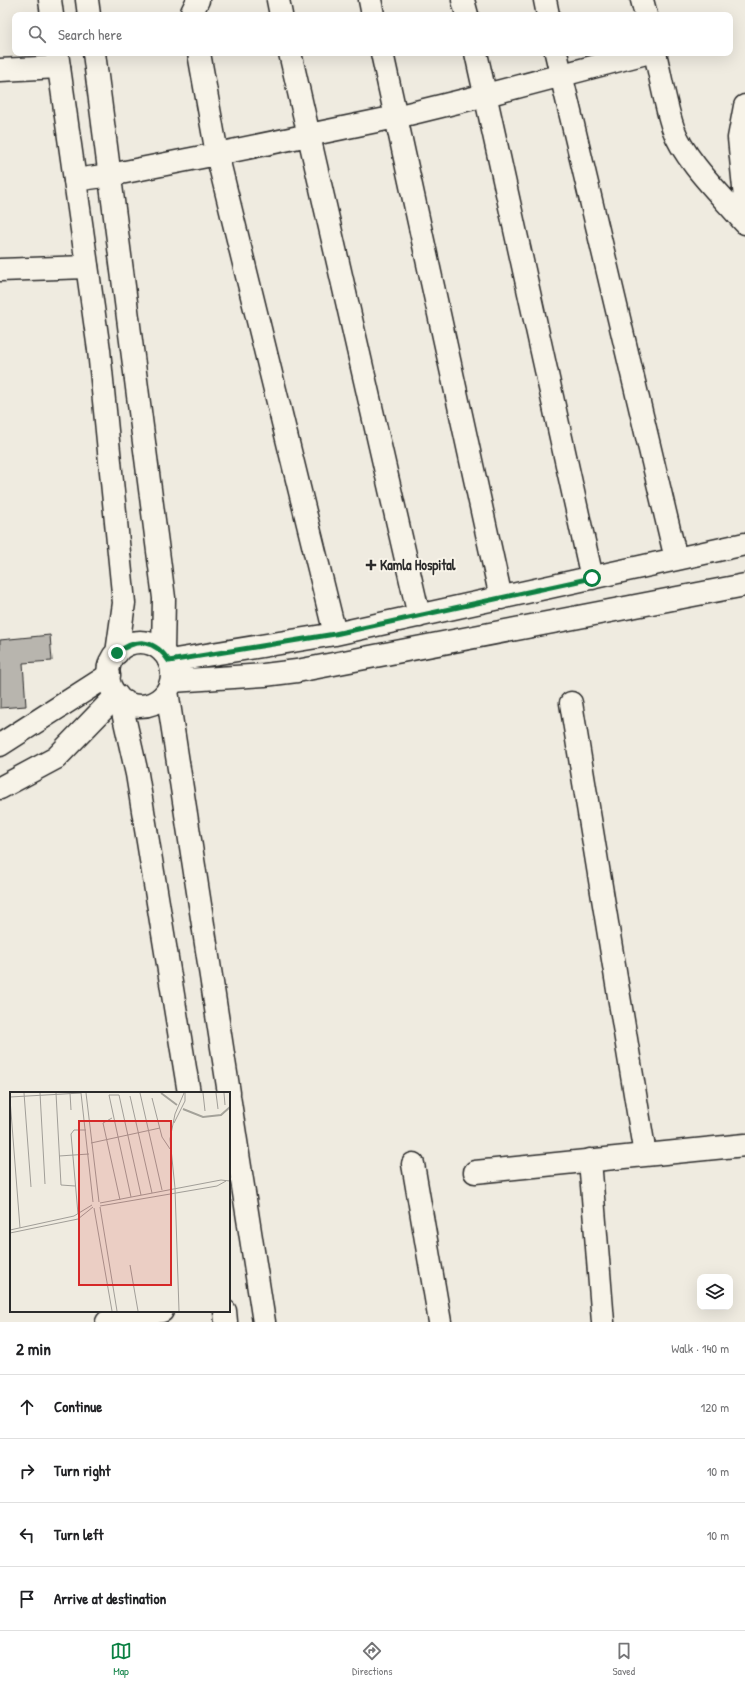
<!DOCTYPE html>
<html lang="en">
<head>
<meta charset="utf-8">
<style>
	:root { --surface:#fff; --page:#f2f2f2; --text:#202124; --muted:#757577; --line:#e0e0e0; --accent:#0b8043 }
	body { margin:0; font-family:"Patrick Hand",sans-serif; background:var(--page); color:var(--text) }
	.controls { position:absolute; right:12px; bottom:12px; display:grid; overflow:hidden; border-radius:8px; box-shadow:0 4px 16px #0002 }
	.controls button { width:36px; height:36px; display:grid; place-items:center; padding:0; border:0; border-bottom:1px solid var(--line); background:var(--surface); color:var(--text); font:20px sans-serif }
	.stop { position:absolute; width:12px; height:12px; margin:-9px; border:3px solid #0b8043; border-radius:50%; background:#fff }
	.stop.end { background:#0b8043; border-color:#fff; box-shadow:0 1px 4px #0008 }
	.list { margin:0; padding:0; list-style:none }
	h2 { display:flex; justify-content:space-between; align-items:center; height:52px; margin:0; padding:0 16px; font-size:17px }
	h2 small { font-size:13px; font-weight:400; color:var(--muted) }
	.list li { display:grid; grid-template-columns:26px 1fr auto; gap:12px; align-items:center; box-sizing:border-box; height:64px; padding:0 16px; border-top:1px solid var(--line) }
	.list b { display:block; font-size:15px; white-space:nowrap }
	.list em { font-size:13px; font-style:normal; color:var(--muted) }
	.icon { flex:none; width:22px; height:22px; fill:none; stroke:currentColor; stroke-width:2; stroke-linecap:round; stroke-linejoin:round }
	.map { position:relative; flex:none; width:745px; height:1322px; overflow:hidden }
	.search { position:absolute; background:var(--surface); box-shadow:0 4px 16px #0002; left:12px; right:12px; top:12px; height:44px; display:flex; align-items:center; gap:10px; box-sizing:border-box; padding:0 14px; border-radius:8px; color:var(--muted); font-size:15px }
	.sheet { height:308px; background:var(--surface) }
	nav { display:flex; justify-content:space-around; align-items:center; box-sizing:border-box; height:56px; border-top:1px solid var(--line); background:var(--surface); font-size:11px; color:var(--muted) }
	nav a { display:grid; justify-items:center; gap:2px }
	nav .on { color:var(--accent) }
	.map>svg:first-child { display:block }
	.building { fill:#b8b5ae; stroke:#2b2b2b }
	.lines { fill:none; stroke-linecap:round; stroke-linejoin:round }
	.minor-casing { stroke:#2b2b2b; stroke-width:25 }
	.major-casing { stroke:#2b2b2b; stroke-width:25 }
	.minor { stroke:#f7f3e8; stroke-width:22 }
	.major { stroke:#f7f3e8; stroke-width:22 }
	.route { stroke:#0b8043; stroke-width:5 }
	.poi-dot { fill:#2b2b2b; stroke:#f7f3e8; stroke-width:1.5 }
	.labels { text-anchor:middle; stroke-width:4; stroke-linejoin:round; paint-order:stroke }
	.poi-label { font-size:14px; font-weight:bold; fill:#2b2b2b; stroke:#f7f3e8; text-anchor:start }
	.inset-river { fill:none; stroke:#a4a29a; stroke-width:2 }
	.inset-road { fill:none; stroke:#a19e98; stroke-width:1 }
	.view { fill:#d62828; fill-opacity:0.15; stroke:#d62828; stroke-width:2 }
	.inset-edge { fill:none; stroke:#2b2b2b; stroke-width:2 }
</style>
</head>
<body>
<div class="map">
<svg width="745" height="1322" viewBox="0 0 745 1322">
	<rect width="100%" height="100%" fill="#efebe0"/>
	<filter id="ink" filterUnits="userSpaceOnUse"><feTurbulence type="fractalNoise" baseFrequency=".025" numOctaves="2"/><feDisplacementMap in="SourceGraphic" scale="8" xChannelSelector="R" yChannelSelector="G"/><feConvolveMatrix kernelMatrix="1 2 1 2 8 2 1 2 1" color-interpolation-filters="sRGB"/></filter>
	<g filter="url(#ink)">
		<path class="building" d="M50 635 52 661 23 663 26 706 0 708V640Z"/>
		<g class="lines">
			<defs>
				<path id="minor" d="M278 0 281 15
					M370 0 373 15
					M463 0 467 15
					M545 0 548 15
					M642 0 646 15
					M193 15 192 12 198 0
					M199 53 217 154 335 634
					M290 53 419 616
					M382 53 501 598
					M476 53 592 578
					M556 53 676 559
					M655 53C661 78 665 104 673 128 684 160 723 197 745 223
					M0 70 59 67
					M745 106 739 138 745 198
					M75 180 110 175 217 154 396 117 486 95 646 53
					M0 270 87 267
					M169 661 335 634 745 544
					M172 681 264 675 297 671 745 585
					M571 703 645 1155
					M0 745 109 675
					M0 788 56 758 117 695
					M590 1160 603 1322
					M413 1164 440 1322
					M475 1172 745 1145
					M107 1322 162 1311"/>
				<path id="major" d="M50 0 52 15
					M87 0 89 15
					M57 53 99 350 124 603 117 653
					M94 53 164 598 163 652
					M108 674a32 32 0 1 1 64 0a32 32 0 1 1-64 0Z
					M167 691 229 1093
					M120 699 137 774 189 1093
					M229 1096 264 1322
					M225 1311 226 1322"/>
			</defs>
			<use href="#minor" class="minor-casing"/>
			<use href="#major" class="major-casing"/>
			<use href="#minor" class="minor"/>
			<use href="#major" class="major"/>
		</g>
	</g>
	<g class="lines" filter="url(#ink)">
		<path class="route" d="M117 653C137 637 155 640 169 661L335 634 592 578"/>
	</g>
	<path class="poi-dot" d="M369 559h4v4h4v4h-4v4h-4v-4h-4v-4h4z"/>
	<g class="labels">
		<g class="poi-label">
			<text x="380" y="570">Kamla Hospital</text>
		</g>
	</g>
	<g transform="translate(10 1092)">
		<rect width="220" height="220" fill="#efebe0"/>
		<path class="inset-river" d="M151 1 167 13M173 17 193 25 211 23 220 15"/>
		<path class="inset-road" d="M14 1 21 95M30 1 35 92M46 1 51 93 65 94M60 1 61 18M71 1 83 110M76 1 89 110M130 1 152 98M193 1 195 19M206 1 208 17M214 1 215 13M120 4 142 101M0 5 71 1M142 6 152 45 160 57M0 7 10 136M102 26 93 31 110 108M164 31 175 9V1M81 51 150 36M49 64 79 62M121 105 99 3H109L131 103M90 111 211 88 220 89M90 114 207 94 216 89M90 115 107 219M84 116 102 219M68 122 61 42 64 38H76M0 138 64 124 82 113M0 141 68 127 83 115M120 173 128 219M169 219 165 96 160 47 165 22 174 1"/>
		<path class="view" d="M69 29H161V193H69Z"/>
		<rect width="220" height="220" class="inset-edge"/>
	</g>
</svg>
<div class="controls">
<button><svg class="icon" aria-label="layers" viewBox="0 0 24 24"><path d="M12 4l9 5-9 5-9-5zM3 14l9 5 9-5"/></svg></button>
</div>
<div class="stop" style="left:592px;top:578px"></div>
<div class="stop end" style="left:117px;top:653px"></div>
<div class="search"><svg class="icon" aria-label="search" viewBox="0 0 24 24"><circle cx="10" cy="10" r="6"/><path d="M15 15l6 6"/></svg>Search here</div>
</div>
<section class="sheet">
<h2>2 min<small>Walk · 140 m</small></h2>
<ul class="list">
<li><svg class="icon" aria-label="ahead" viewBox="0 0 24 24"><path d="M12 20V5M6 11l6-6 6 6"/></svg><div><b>Continue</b></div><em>120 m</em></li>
<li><svg class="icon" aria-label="right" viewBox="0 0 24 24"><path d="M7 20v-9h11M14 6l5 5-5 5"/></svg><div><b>Turn right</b></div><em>10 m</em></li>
<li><svg class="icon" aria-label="left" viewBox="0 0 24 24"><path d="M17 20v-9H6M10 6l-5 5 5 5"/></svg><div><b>Turn left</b></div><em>10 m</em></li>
<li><svg class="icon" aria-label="arrive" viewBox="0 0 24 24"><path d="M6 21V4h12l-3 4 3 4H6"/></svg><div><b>Arrive at destination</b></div></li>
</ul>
</section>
<nav>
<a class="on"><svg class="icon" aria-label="map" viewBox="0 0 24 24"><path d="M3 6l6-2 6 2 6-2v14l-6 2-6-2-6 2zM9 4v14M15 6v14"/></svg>Map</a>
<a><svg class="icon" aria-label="directions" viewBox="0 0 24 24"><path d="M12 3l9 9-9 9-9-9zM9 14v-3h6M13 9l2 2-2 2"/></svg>Directions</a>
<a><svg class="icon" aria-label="saved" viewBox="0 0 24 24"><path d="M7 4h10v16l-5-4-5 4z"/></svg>Saved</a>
</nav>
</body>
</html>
